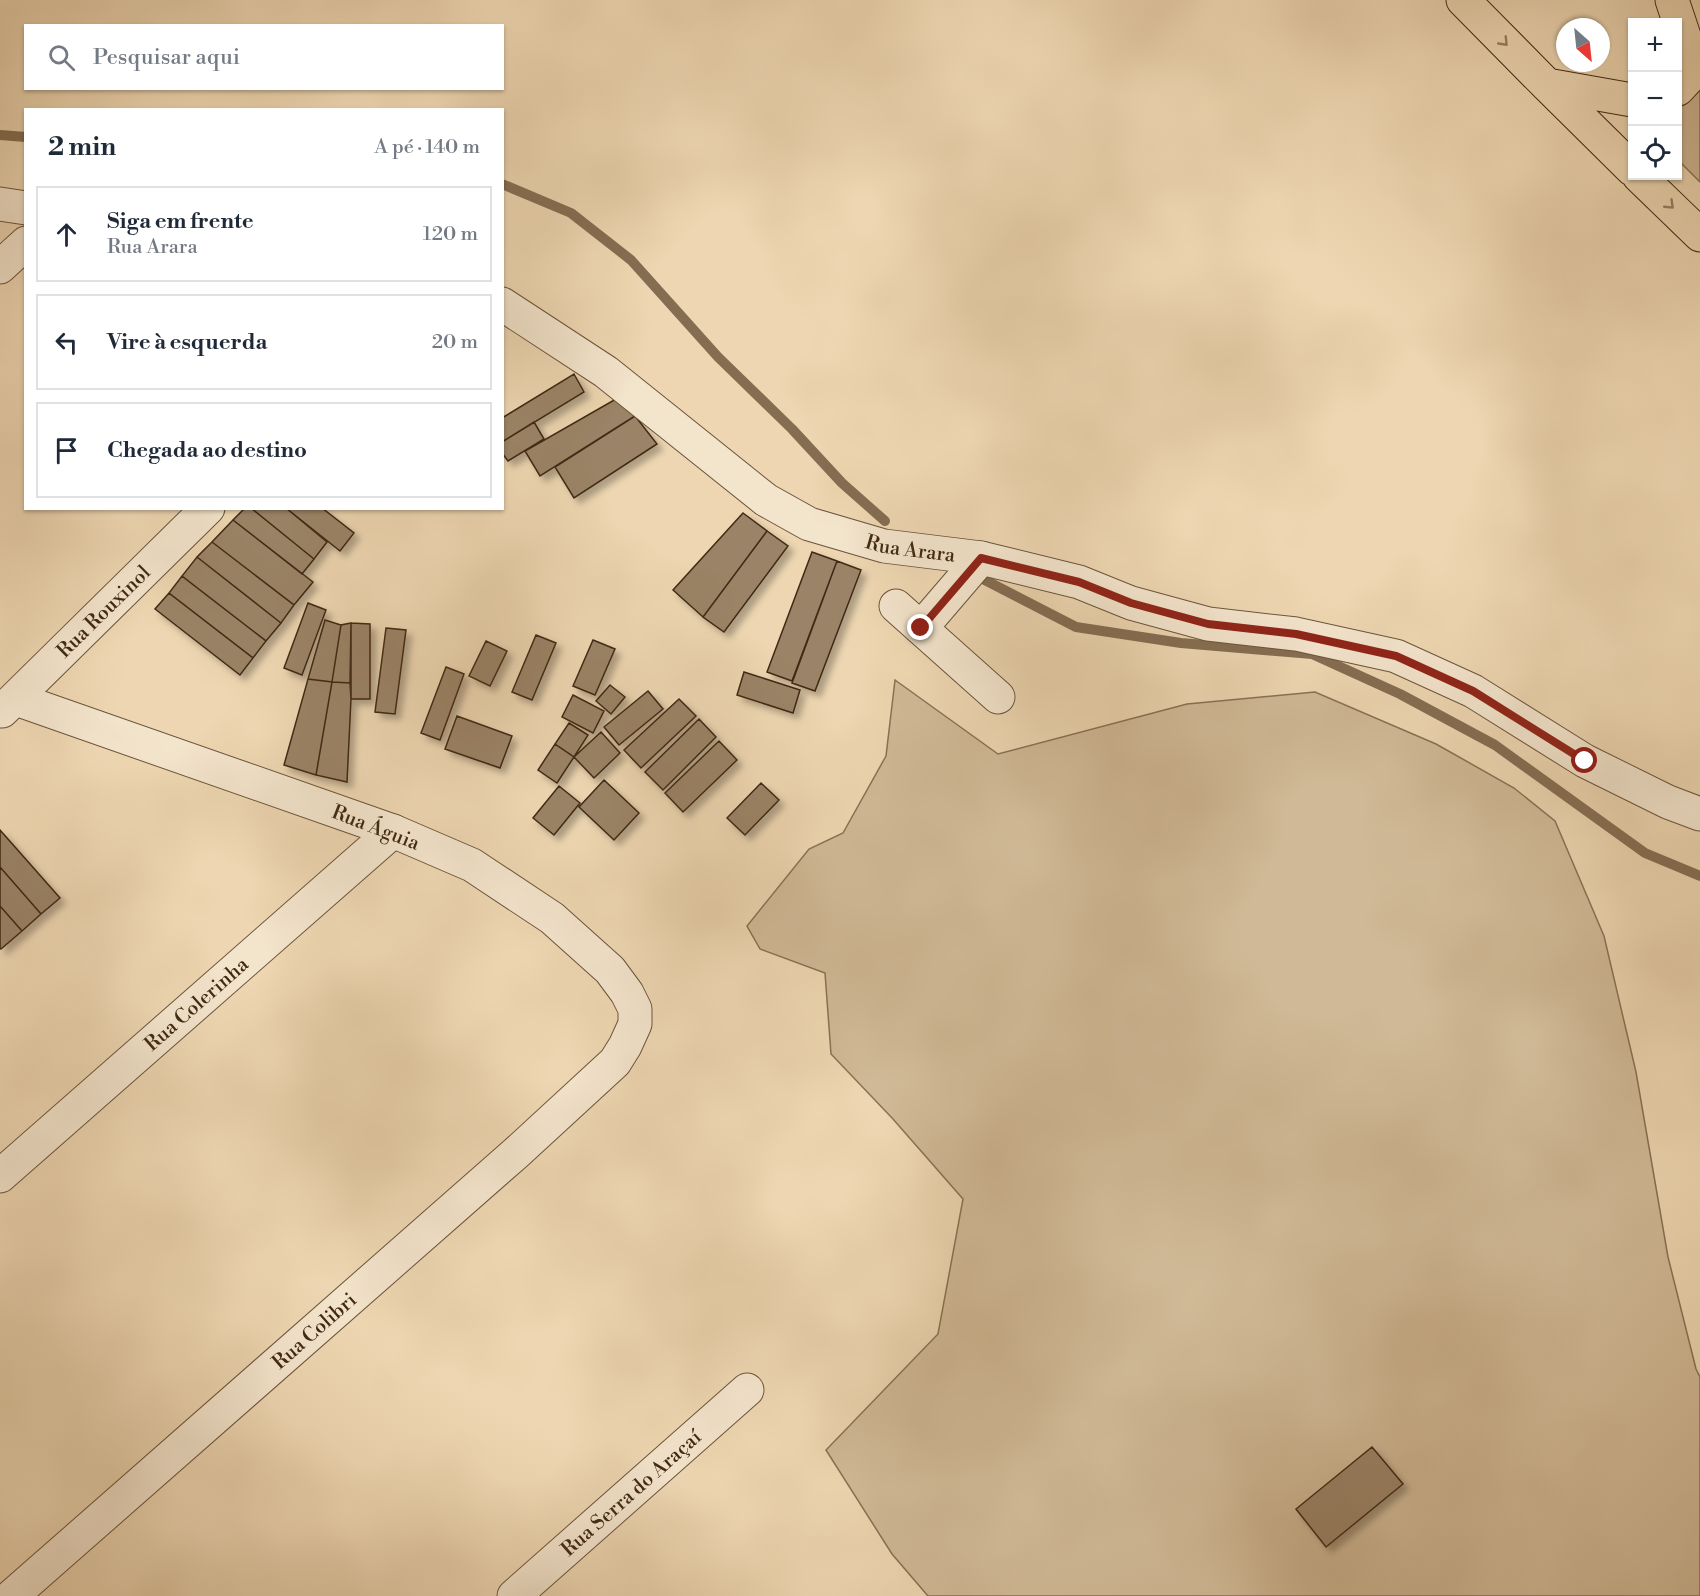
<!DOCTYPE html>
<html lang="pt">
<head>
<meta charset="utf-8">
<style>
	:root { --surface:#fff; --page:#f2f2f3; --text:#1f2937; --muted:#747a83; --line:#e0e1e3 }
	body { margin:0; font-family:"Libre Bodoni",serif; background:var(--page); color:var(--text) }
	.controls { position:absolute; right:18px; top:18px; display:grid; overflow:hidden; border-radius:0px; box-shadow:0 2px 4px #0004 }
	.controls button { width:54px; height:54px; display:grid; place-items:center; padding:0; border:0; border-bottom:2px solid var(--line); background:var(--surface); color:var(--text); font:30px sans-serif }
	.compass { position:absolute; left:1556px; top:18px; width:54px; height:54px; border-radius:50%; background:var(--surface); box-shadow:0 2px 4px #0004; rotate:153deg }
	.stop { position:absolute; width:18px; height:18px; margin:-14px; border:4px solid #8f2418; border-radius:50%; background:#fff }
	.stop.end { background:#8f2418; border-color:#fff; box-shadow:0 2px 6px #0008 }
	.list { margin:0; padding:0; list-style:none }
	h2 { display:flex; justify-content:space-between; align-items:center; height:78px; margin:0; padding:0 24px; font-size:26px }
	h2 small { font-size:20px; font-weight:400; color:var(--muted) }
	.list li { display:grid; grid-template-columns:39px 1fr auto; gap:18px; align-items:center; box-sizing:border-box; height:96px; margin:0 12px 12px; padding:0 12px; border:2px solid var(--line); border-radius:0px }
	.list b { display:block; font-size:22px; white-space:nowrap }
	.list p { margin:0; font-size:20px; white-space:nowrap; color:var(--muted) }
	.list em { font-size:20px; font-style:normal; color:var(--muted) }
	.icon { flex:none; width:33px; height:33px; fill:none; stroke:currentColor; stroke-width:2; stroke-linecap:round; stroke-linejoin:round }
	.map { position:relative; flex:none; width:1700px; height:1596px; overflow:hidden }
	.search { position:absolute; background:var(--surface); box-shadow:0 2px 4px #0004; left:24px; top:24px; width:480px; height:66px; display:flex; align-items:center; gap:15px; box-sizing:border-box; padding:0 21px; border-radius:0px; color:var(--muted); font-size:22px }
	.panel { position:absolute; background:var(--surface); box-shadow:0 2px 4px #0004; left:24px; top:108px; width:480px; height:402px; border-radius:0px }
	.map>svg:first-child { display:block }
	.green { fill:#d0b996; stroke:#887155; stroke-width:1.5 }
	.lines { fill:none; stroke-linecap:round; stroke-linejoin:round }
	.stream { stroke:#856d52; stroke-width:10 }
	.building { fill:#9a8366; stroke:#412914; stroke-width:1.5; filter:url(#shadow) }
	.minor-casing { stroke:#6c543b; stroke-width:35 }
	.trunk-casing { stroke:#412914; stroke-width:35 }
	.minor { stroke:#f3e4cc; stroke-width:33 }
	.trunk { stroke:#edd6b1; stroke-width:33 }
	.oneway { stroke:#978062 }
	.route { stroke:#8f2418; stroke-width:8 }
	.labels { text-anchor:middle; stroke-width:6; stroke-linejoin:round; paint-order:stroke }
	.street-label { font-size:20px; fill:#412914; stroke:#f3e4cc }
</style>
</head>
<body>
<div class="map">
<svg width="1700" height="1596" viewBox="0 0 1700 1596">
	<defs>
		<filter id="shadow"><feDropShadow dx="5.5" dy="5.5" stdDeviation="3" flood-color="#0004"/></filter>
	</defs>
	<rect width="100%" height="100%" fill="#edd6b1"/>
	<filter id="stains"><feTurbulence type="fractalNoise" baseFrequency=".00333" numOctaves="4"/><feColorMatrix values="0 0 0 0 .2 0 0 0 0 .09 0 0 0 0 .02 0 0 0 .5 -.17"/></filter>
	<radialGradient id="worn" r=".72"><stop offset=".6" stop-color="#630" stop-opacity="0"/><stop offset="1" stop-color="#630" stop-opacity=".3"/></radialGradient>
	<path class="green" d="M1700 82V182L1678 160V105Z
		M895 680 998 754 1187 704 1315 692 1436 744 1514 788 1555 821 1604 936 1636 1072 1668 1257 1696 1369 1700 1377V1596H928L892 1554 826 1450 938 1334 963 1199 893 1119 831 1054 825 973 760 949 747 926 809 849 843 833 886 756Z"/>
	<g class="lines">
		<path class="stream" d="M0 135 26 137
			M502 184 571 213 631 260 718 357 792 429 842 483 885 521
			M979 577 1076 627 1181 643 1312 654 1400 694 1495 745 1645 853 1700 876"/>
	</g>
	<path class="building" d="M574 374 584 392 502 442V418Z
		M616 399 635 416 540 476 525 451Z
		M635 416 657 444 574 498 555 467Z
		M534 422 544 439 508 461 502 453V442Z
		M245 508H251L314 559 302 574 233 520Z
		M251 508H286L327 542 314 559Z
		M286 508H322L354 533 340 551Z
		M743 513 767 531 703 617 673 590Z
		M233 520 313 582 294 605 212 542Z
		M767 531 788 546 724 632 703 617Z
		M212 542 294 605 281 623 197 557Z
		M812 552 837 561 792 681 767 672Z
		M197 557 281 623 266 641 182 576Z
		M837 561 861 570 815 691 792 683Z
		M182 576 266 641 253 658 169 593Z
		M169 593 253 658 240 675 155 609Z
		M308 603 326 610 302 675 284 668Z
		M325 620 341 625 332 682 308 679Z
		M351 623 350 683 332 682 341 625Z
		M351 623 370 624V699H351Z
		M386 628 406 630 395 714 375 712Z
		M536 635 556 643 532 700 512 692Z
		M593 640 615 649 595 695 573 686Z
		M486 641 507 651 490 686 469 676Z
		M446 667 464 674 440 740 421 733Z
		M744 672 800 690 793 713 737 695Z
		M308 679 332 682 316 775 284 765Z
		M332 682 350 683 351 699 347 782 316 775Z
		M610 685 625 697 611 714 596 701Z
		M648 691 663 709 619 745 604 727Z
		M573 695 604 711 593 733 562 717Z
		M679 699 696 716 641 768 624 750Z
		M457 716 512 736 500 768 445 749Z
		M699 719 716 737 663 790 645 772Z
		M569 723 588 735 574 757 555 744Z
		M601 732 620 753 594 778 574 757Z
		M719 741 737 760 683 812 665 793Z
		M555 744 574 757 557 783 538 770Z
		M604 780 639 813 614 840 579 807Z
		M761 783 779 800 745 835 727 818Z
		M559 786 580 803 554 835 533 818Z
		M0 830 60 898 41 914 0 867Z
		M0 867 41 914 22 931 0 906Z
		M0 906 22 931 1 949 0 948Z
		M1372 1447 1403 1484 1326 1547 1296 1509Z"/>
	<g class="lines">
		<defs>
			<g id="minor">
				<path d="M0 204 26 208"/>
				<path d="M0 267 26 243"/>
				<path id="s1" d="M502 304 606 372 766 500 809 524 884 546 981 558 1079 582 1131 603 1208 624 1296 634 1396 656 1473 691 1585 761 1668 802 1700 814"/>
				<path d="M896 606 998 697"/>
				<path d="M921 628 981 558"/>
				<path id="s2" d="M2 711 208 508"/>
				<path id="s3" d="M0 1176 393 831"/>
				<path id="s4" d="M12 1596 515 1154 615 1062 625 1046 635 1024V1009L627 993 610 970 552 918 472 865 393 831 16 699"/>
				<path id="s5" d="M514 1596 747 1390"/>
			</g>
			<path id="trunk" d="M1463 0 1547 85 1632 169
				M1672 0 1692 60 1690 76 1678 89
				M1547 85 1632 100
				M1639 176 1700 235"/>
		</defs>
		<use href="#minor" class="minor-casing"/>
		<use href="#trunk" class="trunk-casing"/>
		<use href="#minor" class="minor"/>
		<use href="#trunk" class="trunk"/>
	</g>
	<defs><path id="oneway-chevron" d="M-2-3.5L2.5 0L-2 3.5" fill="none" stroke-width="1.6" stroke-linecap="round" stroke-linejoin="round" transform="scale(1.5)"/></defs>
	<g class="oneway">
		<use href="#oneway-chevron" transform="translate(1504 42) rotate(46)"/>
		<use href="#oneway-chevron" transform="translate(1670 205) rotate(44)"/>
	</g>
	<g class="lines">
		<path class="route" d="M921 628 981 558 1079 582 1131 603 1208 624 1296 634 1396 656 1473 691 1585 761"/>
	</g>
	<g class="labels">
		<g class="street-label">
			<text dy="7" stroke="none"><textPath href="#s1" startOffset="483">Rua Arara</textPath></text>
			<text dy="7" stroke="none"><textPath href="#s2" startOffset="142">Rua Rouxinol</textPath></text>
			<text transform="translate(376 827) rotate(21)" y="7">Rua Águia</text>
			<text dy="7" stroke="none"><textPath href="#s3" startOffset="261">Rua Colerinha</textPath></text>
			<text dy="7" stroke="none"><textPath href="#s4" startOffset="402">Rua Colibri</textPath></text>
			<text dy="7" stroke="none"><textPath href="#s5" startOffset="156">Rua Serra do Araçaí</textPath></text>
		</g>
	</g>
	<rect width="100%" height="100%" filter="url(#stains)"/>
	<rect width="100%" height="100%" fill="url(#worn)"/>
</svg>
<div class="controls">
<button>+</button>
<button>−</button>
<button><svg class="icon" aria-label="locate" viewBox="0 0 24 24"><circle cx="12" cy="12" r="6"/><path d="M12 2v4M12 18v4M2 12h4M18 12h4"/></svg></button>
</div>
<svg class="compass" viewBox="-18 -18 36 36"><path d="M0-13l5 13h-10z" fill="#e53935"/><path d="M0 13l5-13h-10z" fill="#747a83"/></svg>
<div class="stop" style="left:1585px;top:761px"></div>
<div class="stop end" style="left:921px;top:628px"></div>
<div class="search"><svg class="icon" aria-label="search" viewBox="0 0 24 24"><circle cx="10" cy="10" r="6"/><path d="M15 15l6 6"/></svg>Pesquisar aqui</div>
<section class="panel">
<h2>2 min<small>A pé · 140 m</small></h2>
<ul class="list">
<li><svg class="icon" aria-label="ahead" viewBox="0 0 24 24"><path d="M12 20V5M6 11l6-6 6 6"/></svg><div><b>Siga em frente</b><p>Rua Arara</p></div><em>120 m</em></li>
<li><svg class="icon" aria-label="left" viewBox="0 0 24 24"><path d="M17 20v-9H6M10 6l-5 5 5 5"/></svg><div><b>Vire à esquerda</b></div><em>20 m</em></li>
<li><svg class="icon" aria-label="arrive" viewBox="0 0 24 24"><path d="M6 21V4h12l-3 4 3 4H6"/></svg><div><b>Chegada ao destino</b></div></li>
</ul>
</section>
</div>
</body>
</html>
